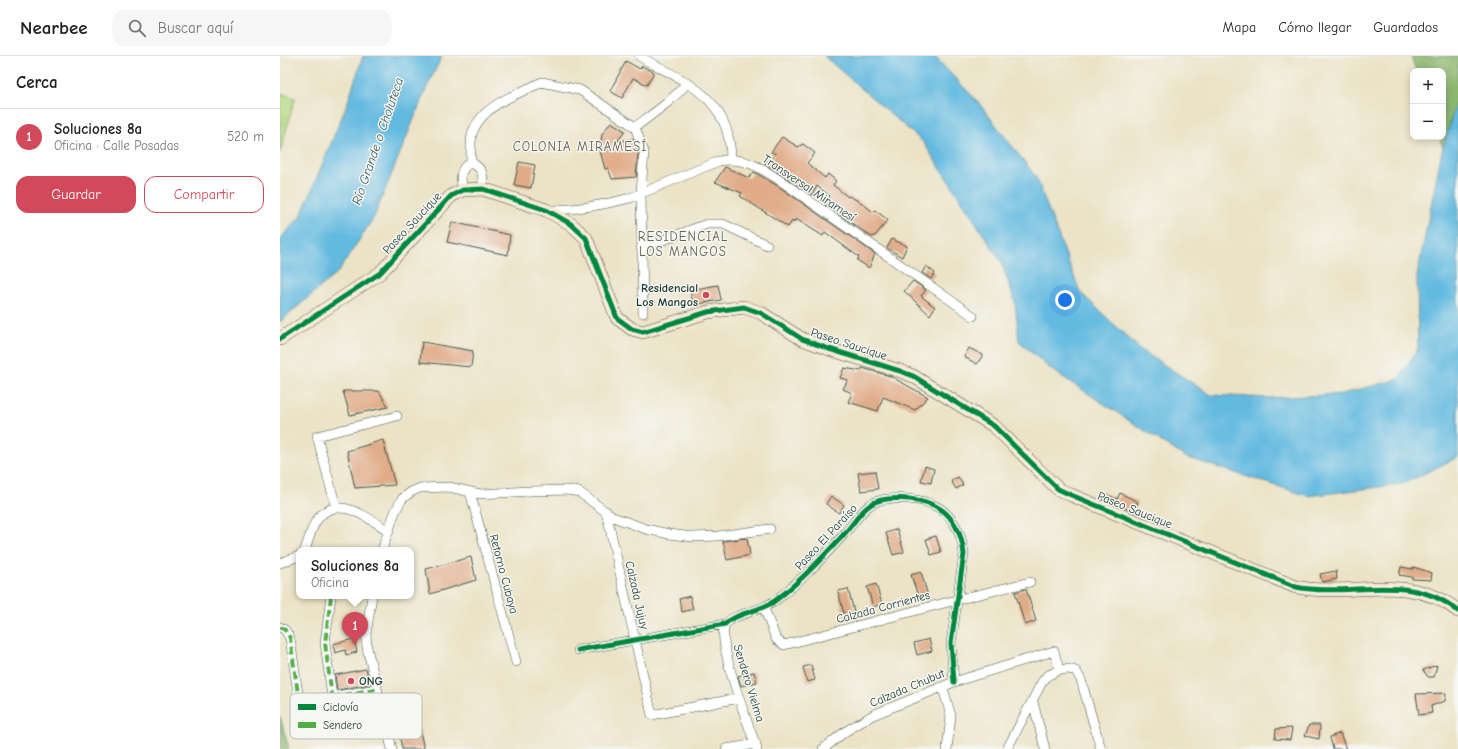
<!DOCTYPE html>
<html lang="es">
<head>
<meta charset="utf-8">
<style>
	:root { --surface:#fff; --page:#f6f6f6; --text:#222; --muted:#767676; --line:#e0e0e0; --accent:#d1495b }
	body { margin:0; font-family:"Comic Neue",sans-serif; background:var(--page); color:var(--text) }
	.controls { position:absolute; right:12px; top:12px; display:grid; overflow:hidden; border-radius:8px; box-shadow:0 2px 10px #0003 }
	.controls button { width:36px; height:36px; display:grid; place-items:center; padding:0; border:0; border-bottom:1px solid var(--line); background:var(--surface); color:var(--text); font:20px sans-serif }
	.you { position:absolute; left:785px; top:244px; width:14px; height:14px; margin:-10px; border:3px solid #fff; border-radius:50%; background:#1a73e8; box-shadow:0 0 0 6px #1a73e833 }
	.badge { display:grid; place-items:center; width:26px; height:26px; border-radius:50%; background:var(--accent); color:#fff; font-size:13px; font-weight:700 }
	.pin { position:absolute; translate:-50% -33px; filter:drop-shadow(0 1px 2px #0008) }
	.pin::after { content:''; position:absolute; top:21px; width:14px; height:12px; background:inherit; clip-path:polygon(0 0,100% 0,50% 100%) }
	.popup { position:absolute; left:16px; top:491px; width:118px; height:52px; box-sizing:border-box; display:grid; place-content:center; border-radius:8px; background:var(--surface); filter:drop-shadow(0 1px 3px #0005); font-size:13px; white-space:nowrap; color:var(--muted) }
	.popup b { font-size:15px; color:var(--text) }
	.popup::after { content:''; position:absolute; left:50%; top:100%; margin-left:-8px; border:8px solid transparent; border-top-color:var(--surface) }
	.list { margin:0; padding:0; list-style:none }
	h2 { display:flex; justify-content:space-between; align-items:center; height:52px; margin:0; padding:0 16px; font-size:17px }
	h2 small { font-size:13px; font-weight:400; color:var(--muted) }
	.list li { display:grid; grid-template-columns:26px 1fr auto; gap:12px; align-items:center; box-sizing:border-box; height:56px; padding:0 16px; border-top:1px solid var(--line) }
	.list b { display:block; font-size:15px; white-space:nowrap }
	.list p { margin:0; font-size:13px; white-space:nowrap; color:var(--muted) }
	.list em { font-size:13px; font-style:normal; color:var(--muted) }
	.actions { display:flex; gap:8px; padding:12px 16px }
	.actions a { flex:1; padding:9px 0; border:1px solid var(--accent); border-radius:12px; text-align:center; font-size:14px; color:var(--accent) }
	.actions .main { background:var(--accent); color:#fff }
	.icon { flex:none; width:22px; height:22px; fill:none; stroke:currentColor; stroke-width:2; stroke-linecap:round; stroke-linejoin:round }
	.map { position:relative; flex:none; width:1178px; height:693px; overflow:hidden }
	header { display:flex; align-items:center; gap:24px; box-sizing:border-box; height:56px; padding:0 20px; background:var(--surface); border-bottom:1px solid var(--line) }
	header strong { font-size:19px }
	nav { display:flex; gap:22px; margin-inline-start:auto; font-size:14px }
	.search { width:280px; height:36px; background:var(--page); display:flex; align-items:center; gap:10px; box-sizing:border-box; padding:0 14px; border-radius:12px; color:var(--muted); font-size:15px }
	main { display:flex }
	aside { flex:1; background:var(--surface) }
	.map>svg:first-child { display:block }
	.green { fill:#b3d881; stroke:#698a5a }
	.forest { fill:#8eb86f; stroke:#567a52 }
	.water { fill:#63bae0; stroke:#417c8a }
	.building { fill:#e1ac88 }
	.lines { fill:none; stroke-linecap:round; stroke-linejoin:round }
	.street-casing { stroke:#3e564a; stroke-width:10 }
	.secondary-casing { stroke:#3e564a; stroke-width:14 }
	.street { stroke:#fff; stroke-width:9 }
	.secondary { stroke:#fce5cf; stroke-width:13 }
	.quiet { stroke:#52ad45; stroke-width:4; stroke-dasharray:8 4; stroke-linecap:butt }
	.cycleway-casing { stroke:#f6f6f2; stroke-width:8 }
	.cycleway { stroke:#00873e; stroke-width:5 }
	.poi-dot { fill:#d1495b; stroke:#f6f6f2; stroke-width:1.5 }
	.labels { text-anchor:middle; stroke-width:3; stroke-linejoin:round; paint-order:stroke }
	.street-label { font-size:12px; fill:#1f3d34; stroke:#f6f6f2 }
	.poi-label { font-size:12px; font-weight:bold; fill:#1f3d34; stroke:#f6f6f2; text-anchor:end }
	.water-label { font-size:13px; font-style:italic; fill:#305c5f; stroke:#f6f6f2 }
	.neighbourhood-label { font-size:13px; letter-spacing:1px; fill:#636451; stroke:#f6f6f2 }
	.key { fill:#f6f6f2; stroke:#b6beb9; stroke-width:1 }
	.key-label { font-size:11px; fill:#1f3d34 }
</style>
</head>
<body>
<header>
<strong>Nearbee</strong>
<div class="search"><svg class="icon" aria-label="search" viewBox="0 0 24 24"><circle cx="10" cy="10" r="6"/><path d="M15 15l6 6"/></svg>Buscar aquí</div>
<nav><a>Mapa</a><a>Cómo llegar</a><a>Guardados</a></nav>
</header>
<main>
<aside>
<h2>Cerca<small></small></h2>
<ul class="list">
<li><span class="badge">1</span><div><b>Soluciones 8a</b><p>Oficina · Calle Posadas</p></div><em>520 m</em></li>
</ul>
<div class="actions"><a class="main">Guardar</a><a>Compartir</a></div>
</aside>
<div class="map">
<svg width="1178" height="693" viewBox="0 0 1178 693">
	<rect width="100%" height="100%" fill="#f6f6f2"/>
	<filter id="ink" filterUnits="userSpaceOnUse"><feTurbulence type="fractalNoise" baseFrequency=".025" numOctaves="2"/><feDisplacementMap in="SourceGraphic" scale="8" xChannelSelector="R" yChannelSelector="G"/><feConvolveMatrix kernelMatrix="1 2 1 2 8 2 1 2 1" color-interpolation-filters="sRGB"/></filter>
	<filter id="wash" filterUnits="userSpaceOnUse"><feTurbulence type="fractalNoise" baseFrequency=".012" numOctaves="4" result="noise"/><feDisplacementMap in="SourceGraphic" scale="16" xChannelSelector="R" yChannelSelector="G"/><feGaussianBlur stdDeviation="0.9" result="paint"/><feColorMatrix in="noise" values="0 0 0 0 0 0 0 0 0 0 0 0 0 0 0 0 0 1.4 0 .05"/><feComposite in="paint" operator="in"/></filter>
	<g filter="url(#wash)">
		<rect width="100%" height="100%" fill="#ece3c6"/>
		<path class="green" d="M0 37 15 42 0 97Z"/>
		<path class="forest" d="M1131 0H1178V103L1174 122 1159 81H1163V15H1136Z
			M0 660 9 693H0Z"/>
		<path class="water" d="M83 0H162L147 31 94 161 59 215 0 266V183L21 160 66 51Z
			M544 0H654L698 46 756 121 800 236 861 294 931 339 990 342 1062 338 1119 323 1138 292 1137 220 1161 99 1178 39V401L1123 428 1028 440 905 401 769 312 739 285 735 246 721 205 643 86Z"/>
		<g id="blocks">
			<path class="building" d="M346 5 360 13 362 10 374 16 367 29 353 22 342 42 330 35Z
				M331 66 345 75 338 85 353 83 358 97 356 121 332 123 328 112 325 113 320 95 322 78Z
				M502 81 518 91 523 88 535 97 527 107 545 122 548 118 556 125 553 129 568 141 569 140 582 147 593 156 595 154 608 164 596 179 592 181 545 149 550 140 537 130 532 139 484 107 496 98 491 96Z
				M239 106 255 109 251 132 234 129Z
				M445 111 469 122 474 116 498 130 595 198 589 212 577 204 579 201 545 176 543 180 516 163 514 166 513 164 508 171 460 140 462 137 435 126Z
				M172 166 230 179 228 199 167 186Z
				M612 183 627 190 622 201 607 192Z
				M646 210 655 217 651 223 642 217Z
				M633 225 646 234 641 240 655 251 650 259 624 235Z
				M438 229 441 244 413 249 410 234Z
				M142 286 193 295 191 311 140 306Z
				M689 292 703 299 697 308 684 301Z
				M564 312 581 315 582 312 610 320 648 341 635 354 603 341 598 355 568 346 572 337 563 333 568 324 560 322Z
				M63 335H99L108 351 70 359Z
				M103 384 115 429 75 432 67 395Z
				M645 410 654 413 651 427 641 425Z
				M595 415 598 433 581 435 578 417Z
				M678 421 683 429 676 433 671 425Z
				M840 437 858 446 855 453 860 455 859 458 823 443 825 438 837 443Z
				M551 440 564 449 559 457 546 448Z
				M617 473 624 496 613 499 606 477Z
				M656 480 661 496 651 499 646 483Z
				M467 482 470 499 447 504 443 485Z
				M191 501 196 524 150 538 146 513Z
				M1121 511 1133 513V511L1152 517 1151 524 1132 523V521L1119 519Z
				M1056 515 1057 523 1042 526 1040 518Z
				M641 516 648 540 639 543 631 519Z
				M596 528 602 548 593 551 587 531Z
				M568 533 575 559 565 561 558 535Z
				M746 533 756 565 745 569 735 536Z
				M410 540 413 553 402 556 399 543Z
				M74 583 77 596 66 599 65 594 55 597 53 588Z
				M649 583 652 595 637 599 634 587Z
				M531 609 535 624 527 626 523 611Z
				M1157 609 1154 621H1148L1143 614Z
				M86 613 90 628 57 634 55 619Z
				M474 616 477 626 461 630 458 620Z
				M1166 637 1165 645 1151 650 1152 657 1139 659 1136 638Z
				M1029 669H1040L1039 683 1025 680Z
				M139 671 144 693H122L118 672Z
				M1012 672 1010 684 995 683 996 673Z
				M1060 677 1066 693H1053L1050 681Z"/>
		</g>
	</g>
	<g filter="url(#ink)">
		<use href="#blocks" fill-opacity="0" stroke="#3e564a" stroke-width="1"/>
		<g class="lines">
			<defs>
				<path id="street" d="M359 0C406 27 450 40 451 103
					M355 71C374 57 392 45 407 27
					M203 133C203 118 204 114 191 106 191 96 190 83 193 75 204 48 238 38 262 26L300 34 355 71 364 96 361 137 363 257
					M183 134C180 121 179 113 191 106
					M267 154C295 154 323 149 350 142L439 105C464 100 481 112 501 125L693 260
					M361 192 427 168H443L487 189
					M190 436 236 606
					M56 451 37 380 117 360
					M326 455 372 659 459 642
					M25 494C28 486 30 478 33 471 50 433 87 461 109 475
					M102 494 115 456 122 443 131 436 140 432 169 431 200 438 250 435 288 434 299 436 333 461 366 473 389 478 413 481 438 480 490 473
					M0 507 19 500
					M51 540 45 587 52 641
					M92 540 86 578 87 592 112 693
					M484 552 496 583 504 589 676 544 750 526
					M445 568C436 587 469 670 477 693
					M0 571 5 574 10 582 20 652 52 641 96 633
					M298 594 445 568C457 556 481 556 496 544 522 524 544 500 566 476 573 468 581 455 590 449 602 439 637 442 651 448 672 456 682 477 684 498L671 587 674 626
					M663 632 671 660 667 693
					M753 646 765 693
					M446 693 476 688
					M543 693 566 675 593 659 674 626 774 595 779 614 789 613 796 615 801 624 821 693
					M727 693 762 626 767 620 779 614"/>
				<path id="secondary" d="M0 283 100 217 171 140 183 134 203 133 266 154 291 168 306 182 337 262 352 273 363 276 428 256 464 251 481 257 522 283 549 293 620 315 633 320 714 370 778 433 791 439 1016 531C1071 542 1130 515 1178 555"/>
			</defs>
			<use href="#street" class="street-casing"/>
			<use href="#secondary" class="secondary-casing"/>
			<use href="#street" class="street"/>
			<use href="#secondary" class="secondary"/>
			<path class="quiet" d="M51 540 45 587 52 641
				M0 571 5 574 10 582 20 652 52 641 96 633"/>
			<defs>
				<path id="cycleway" d="M0 283 100 217 171 140 183 134 203 133 266 154 291 168 306 182 337 262 352 273 363 276 428 256 464 251 481 257 522 283 549 293 620 315 633 320 714 370 778 433 791 439 1016 531C1071 542 1130 515 1178 555
					M298 594 445 568C457 556 481 556 496 544 522 524 544 500 566 476 573 468 581 455 590 449 602 439 637 442 651 448 672 456 682 477 684 498L671 587 674 626"/>
			</defs>
			<use href="#cycleway" class="cycleway-casing"/>
			<use href="#cycleway" class="cycleway"/>
		</g>
	</g>
	<g class="poi-dot">
		<circle cx="426" cy="239" r="4"/>
		<circle cx="71" cy="625" r="4"/>
	</g>
	<g class="labels">
		<g class="street-label">
			<text transform="translate(529 132) rotate(34)" y="4">Transversal Miramesí</text>
			<text transform="translate(132 167) rotate(-47)" y="4">Paseo Saucique</text>
			<text transform="translate(569 288) rotate(18)" y="4">Paseo Saucique</text>
			<text transform="translate(855 454) rotate(22)" y="4">Paseo Saucique</text>
			<text transform="translate(546 481) rotate(-47)" y="4">Paseo El Paraíso</text>
			<text transform="translate(224 518) rotate(75)" y="4">Retorno Cubaya</text>
			<text transform="translate(357 539) rotate(77)" y="4">Calzada Jujuy</text>
			<text transform="translate(603 551) rotate(-15)" y="4">Calzada Corrientes</text>
			<text transform="translate(469 627) rotate(73)" y="4">Sendero Vielma</text>
			<text transform="translate(627 632) rotate(-23)" y="4">Calzada Chubut</text>
		</g>
		<g class="poi-label">
			<text x="418" y="236">Residencial<tspan x="418" dy="14">Los Mangos</tspan></text>
			<text x="79" y="629" text-anchor="start">ONG</text>
		</g>
		<g class="water-label">
			<text transform="translate(97 85) rotate(-71)" y="5">Río Grande o Choluteca</text>
		</g>
		<g class="neighbourhood-label">
			<text x="300" y="95">COLONIA MIRAMESÍ</text>
			<text x="403" y="185">RESIDENCIAL<tspan x="403" dy="15">LOS MANGOS</tspan></text>
		</g>
	</g>
	<rect x="10" y="637" width="132" height="46" rx="6" class="key"/>
	<rect x="18" y="648" width="18" height="6" fill="#00873e"/>
	<rect x="18" y="666" width="18" height="6" fill="#52ad45"/>
	<g class="key-label">
		<text x="43" y="655">Ciclovía</text>
		<text x="43" y="673">Sendero</text>
	</g>
</svg>
<div class="controls">
<button>+</button>
<button>−</button>
</div>
<div class="you"></div>
<div class="pin badge" style="left:75px;top:589px">1</div>
<div class="popup"><b>Soluciones 8a</b>Oficina</div>
</div>
</main>
</body>
</html>
